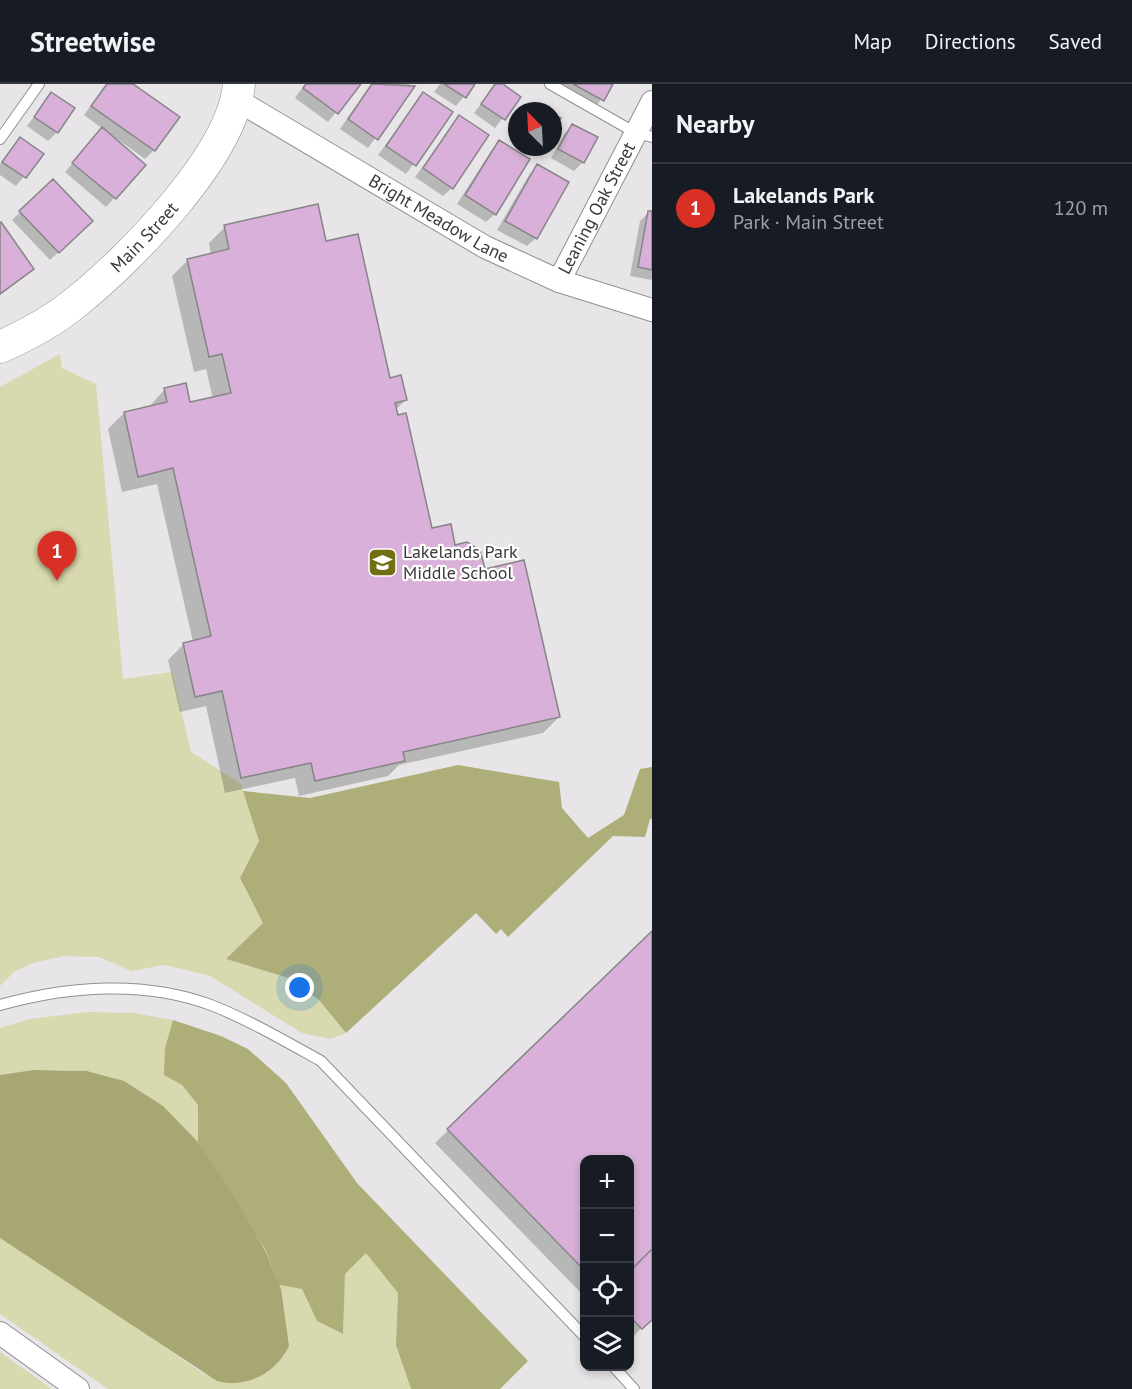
<!DOCTYPE html>
<html lang="en">
<head>
<meta charset="utf-8">
<style>
	:root { --surface:#171b24; --page:#20242c; --text:#f1f3f6; --muted:#9ea1a6; --line:#363941; --accent:#d93025 }
	body { margin:0; font-family:"PT Sans",sans-serif; background:var(--page); color:var(--text) }
	.controls { position:absolute; right:18px; bottom:18px; display:grid; overflow:hidden; border-radius:12px; box-shadow:0 3px 9px #0003 }
	.controls button { width:54px; height:54px; display:grid; place-items:center; padding:0; border:0; border-bottom:2px solid var(--line); background:var(--surface); color:var(--text); font:30px sans-serif }
	.compass { position:absolute; left:508px; top:18px; width:54px; height:54px; border-radius:50%; background:var(--surface); box-shadow:0 3px 9px #0003; rotate:336deg }
	.you { position:absolute; left:300px; top:904px; width:21px; height:21px; margin:-15px; border:4px solid #fff; border-radius:50%; background:#1a73e8; box-shadow:0 0 0 9px #1a73e833 }
	.badge { display:grid; place-items:center; width:39px; height:39px; border-radius:50%; background:var(--accent); color:#fff; font-size:20px; font-weight:700 }
	.pin { position:absolute; translate:-50% -50px; filter:drop-shadow(0 2px 3px #0008) }
	.pin::after { content:''; position:absolute; top:32px; width:21px; height:18px; background:inherit; clip-path:polygon(0 0,100% 0,50% 100%) }
	.list { margin:0; padding:0; list-style:none }
	h2 { display:flex; justify-content:space-between; align-items:center; height:78px; margin:0; padding:0 24px; font-size:26px }
	h2 small { font-size:20px; font-weight:400; color:var(--muted) }
	.list li { display:grid; grid-template-columns:39px 1fr auto; gap:18px; align-items:center; box-sizing:border-box; height:90px; padding:0 24px; border-top:2px solid var(--line) }
	.list b { display:block; font-size:22px; white-space:nowrap }
	.list p { margin:0; font-size:20px; white-space:nowrap; color:var(--muted) }
	.list em { font-size:20px; font-style:normal; color:var(--muted) }
	.icon { flex:none; width:33px; height:33px; fill:none; stroke:currentColor; stroke-width:2; stroke-linecap:round; stroke-linejoin:round }
	.map { position:relative; flex:none; width:652px; height:1305px; overflow:hidden }
	header { display:flex; align-items:center; gap:36px; box-sizing:border-box; height:84px; padding:0 30px; background:var(--surface); border-bottom:2px solid var(--line) }
	header strong { font-size:28px }
	nav { display:flex; gap:33px; margin-inline-start:auto; font-size:21px }
	main { display:flex }
	aside { flex:1; background:var(--surface) }
	.map>svg:first-child { display:block }
	.green { fill:#d8d9ae }
	.forest { fill:#aeae79 }
	.water { fill:#a6a772 }
	.shadow { fill:#0003 }
	.building { fill:#d8b0d9; stroke:#878587; stroke-width:1.5 }
	.lines { fill:none; stroke-linecap:round; stroke-linejoin:round }
	.lane-casing { stroke:#918f91; stroke-width:12 }
	.street-casing { stroke:#918f91; stroke-width:24 }
	.secondary-casing { stroke:#918f91; stroke-width:33 }
	.lane { stroke:#fff; stroke-width:10 }
	.street { stroke:#fff; stroke-width:22 }
	.secondary { stroke:#fff; stroke-width:32 }
	.labels { text-anchor:middle; stroke-width:4.5; stroke-linejoin:round; paint-order:stroke }
	.street-label { font-size:18px; fill:#3b3a3b; stroke:#fff }
	.poi-label { font-size:18px; fill:#3b3a3b; stroke:#fff; text-anchor:start }
</style>
</head>
<body>
<header>
<strong>Streetwise</strong>
<nav><a>Map</a><a>Directions</a><a>Saved</a></nav>
</header>
<main>
<div class="map">
<svg width="652" height="1305" viewBox="0 0 652 1305">
	<rect width="100%" height="100%" fill="#e7e5e7"/>
	<path class="green" d="M60 270 62 284 96 300 123 595 172 588 191 668 241 700 259 757 240 794 263 839 227 875 289 894 319 916 346 949 331 955 302 949 210 892 165 881 131 887 99 873 64 872 33 879 14 888 0 902V303Z
		M88 928 134 929 173 936 165 964 182 1001 198 1021V1058C133 988 95 977 0 991V944L30 935Z
		M0 1154 105 1221 204 1290 289 1257 285 1247 279 1201 302 1205 317 1237 343 1250 345 1190 366 1168 398 1209 396 1261 411 1305H108L0 1230Z
		M0 1268 52 1305H0Z"/>
	<path class="forest" d="M458 681 559 698 562 724 588 754 624 731 640 685 652 683V735H650L645 753 613 752 508 853 501 845 496 850 476 829 346 949 319 916 289 894 226 875 263 839 240 794 259 757 243 707 310 714Z
		M173 936 221 952 248 965 286 999 357 1099 528 1277 500 1305H411L396 1261 398 1209 366 1169 345 1190 343 1250 317 1237 302 1205 279 1201 265 1165 198 1058V1021L182 1001 164 991 165 964Z"/>
	<path class="water" d="M34 986 87 987 124 997 163 1022 198 1058 231 1107 265 1166 281 1205 289 1262C276 1289 246 1305 217 1297L0 1154V991Z"/>
	<path class="shadow" d="M106 0H131L154 66 145 75 117 55 115 57 144 81 106 123 65 88 103 45 84 31Z
		M305 0H359L328 38 295 14Z
		M371 0H409L413 2 368 64 340 45Z
		M440 0H474L456 22 434 8Z
		M496 0 519 13 495 44 474 29Z
		M549 0H612L594 25Z
		M51 10 57 48 48 57 27 42Z
		M423 10 451 29 406 90 378 71Z
		M459 33 452 104 443 112 415 93Z
		M573 42 583 78 574 87 551 74 564 50Z
		M20 55 42 70 16 102 0 91V80Z
		M499 58 495 130 486 138 457 120 491 67Z
		M528 63H541L537 68Z
		M537 82 536 154 527 162 497 146 529 91Z
		M53 97 91 137 50 176 12 136Z
		M649 128 652 129V196L630 192 640 137Z
		M0 141 33 185 0 211Z
		M225 143 325 159 389 296 406 316 395 326 430 446 483 487 559 633 543 649 399 681 388 692 299 712 295 694 225 709 206 622 180 628 168 576 184 560 193 558 157 400 122 408 108 345 124 329 149 323 165 305 189 320 213 315 206 285 194 288 172 192 188 176 211 171 209 159Z
		M652 849 651 1234 630 1256V1076H584V1212L435 1059Z"/>
	<path class="building" d="M107 0H133L180 33 155 67 91 22Z
		M306 0H361L338 30 303 4Z
		M372 0 415 2 378 56 348 35Z
		M444 0H475L466 14Z
		M495 0H503L521 13 505 36 481 20Z
		M573 0H613L604 17Z
		M51 8 75 24 58 49 34 33Z
		M423 8 453 28 416 82 386 62Z
		M535 20 548 27H531Z
		M553 30 561 34 553 48Z
		M459 31 489 51 453 105 423 84Z
		M572 40 598 53 584 79 558 65Z
		M102 43 146 81 116 115 72 79Z
		M20 53 44 70 26 94 2 78Z
		M499 56 530 75 496 131 465 111Z
		M537 80 569 98 537 155 505 137Z
		M53 95 93 137 59 169 19 127Z
		M318 120 326 157 358 150 390 294 401 291 407 316 395 319 398 331 406 329 432 444 451 440 455 461 467 458 480 466 485 485 524 476 560 633 403 668 405 677 315 697 311 679 241 694 222 607 195 613 183 559 211 552 173 384 138 393 124 328 167 318 164 304 186 299 190 318 231 309 222 270 209 273 187 175 229 165 224 141Z
		M648 127H652V186L638 183Z
		M1 138 34 185 0 210V139Z
		M652 847V1165L630 1187V1076H584V1186L447 1045Z
		M652 1165V1236L642 1245 630 1233V1187Z"/>
	<g class="lines">
		<defs>
			<path id="lane" d="M550 0 636 49 652 53
				M0 55 39 0
				M0 921C68 902 144 896 211 921 249 936 285 957 321 977L584 1252
				M613 1282 634 1305"/>
			<g id="street">
				<path id="s1" d="M237 16 485 163 559 197 652 226"/>
				<path id="s2" d="M559 197 652 18"/>
				<path d="M0 1249 78 1305"/>
			</g>
			<g id="secondary">
				<path id="s3" d="M0 263C25 252 53 237 75 219 129 176 233 71 239 0"/>
			</g>
		</defs>
		<use href="#lane" class="lane-casing"/>
		<use href="#street" class="street-casing"/>
		<use href="#secondary" class="secondary-casing"/>
		<use href="#lane" class="lane"/>
		<use href="#street" class="street"/>
		<use href="#secondary" class="secondary"/>
	</g>
	<defs>
		<symbol id="school-square" viewBox="-11 -11 22 22"><rect x="-9" y="-9" width="18" height="18" rx="4" fill="#716f11" stroke="#fff"/><path d="M0-5L7-2L0 1L-7-2ZM-4 1L0 2.5L4 1V4Q0 6-4 4Z" fill="#fff"/></symbol>
	</defs>
	<g fill-rule="evenodd">
		<use href="#school-square" x="366" y="462" width="33" height="33"/>
	</g>
	<g class="labels">
		<g class="street-label">
			<text dy="6" stroke="none"><textPath href="#s2" startOffset="82">Leaning Oak Street</textPath></text>
			<text dy="6" stroke="none"><textPath href="#s1" startOffset="234">Bright Meadow Lane</textPath></text>
			<text dy="6" stroke="none"><textPath href="#s3" startOffset="183">Main Street</textPath></text>
		</g>
		<g class="poi-label">
			<text x="403" y="474">Lakelands Park<tspan x="403" dy="21">Middle School</tspan></text>
		</g>
	</g>
</svg>
<div class="controls">
<button>+</button>
<button>−</button>
<button><svg class="icon" aria-label="locate" viewBox="0 0 24 24"><circle cx="12" cy="12" r="6"/><path d="M12 2v4M12 18v4M2 12h4M18 12h4"/></svg></button>
<button><svg class="icon" aria-label="layers" viewBox="0 0 24 24"><path d="M12 4l9 5-9 5-9-5zM3 14l9 5 9-5"/></svg></button>
</div>
<svg class="compass" viewBox="-18 -18 36 36"><path d="M0-13l5 13h-10z" fill="#e53935"/><path d="M0 13l5-13h-10z" fill="#9ea1a6"/></svg>
<div class="you"></div>
<div class="pin badge" style="left:57px;top:497px">1</div>
</div>
<aside>
<h2>Nearby<small></small></h2>
<ul class="list">
<li><span class="badge">1</span><div><b>Lakelands Park</b><p>Park · Main Street</p></div><em>120 m</em></li>
</ul>
</aside>
</main>
</body>
</html>
